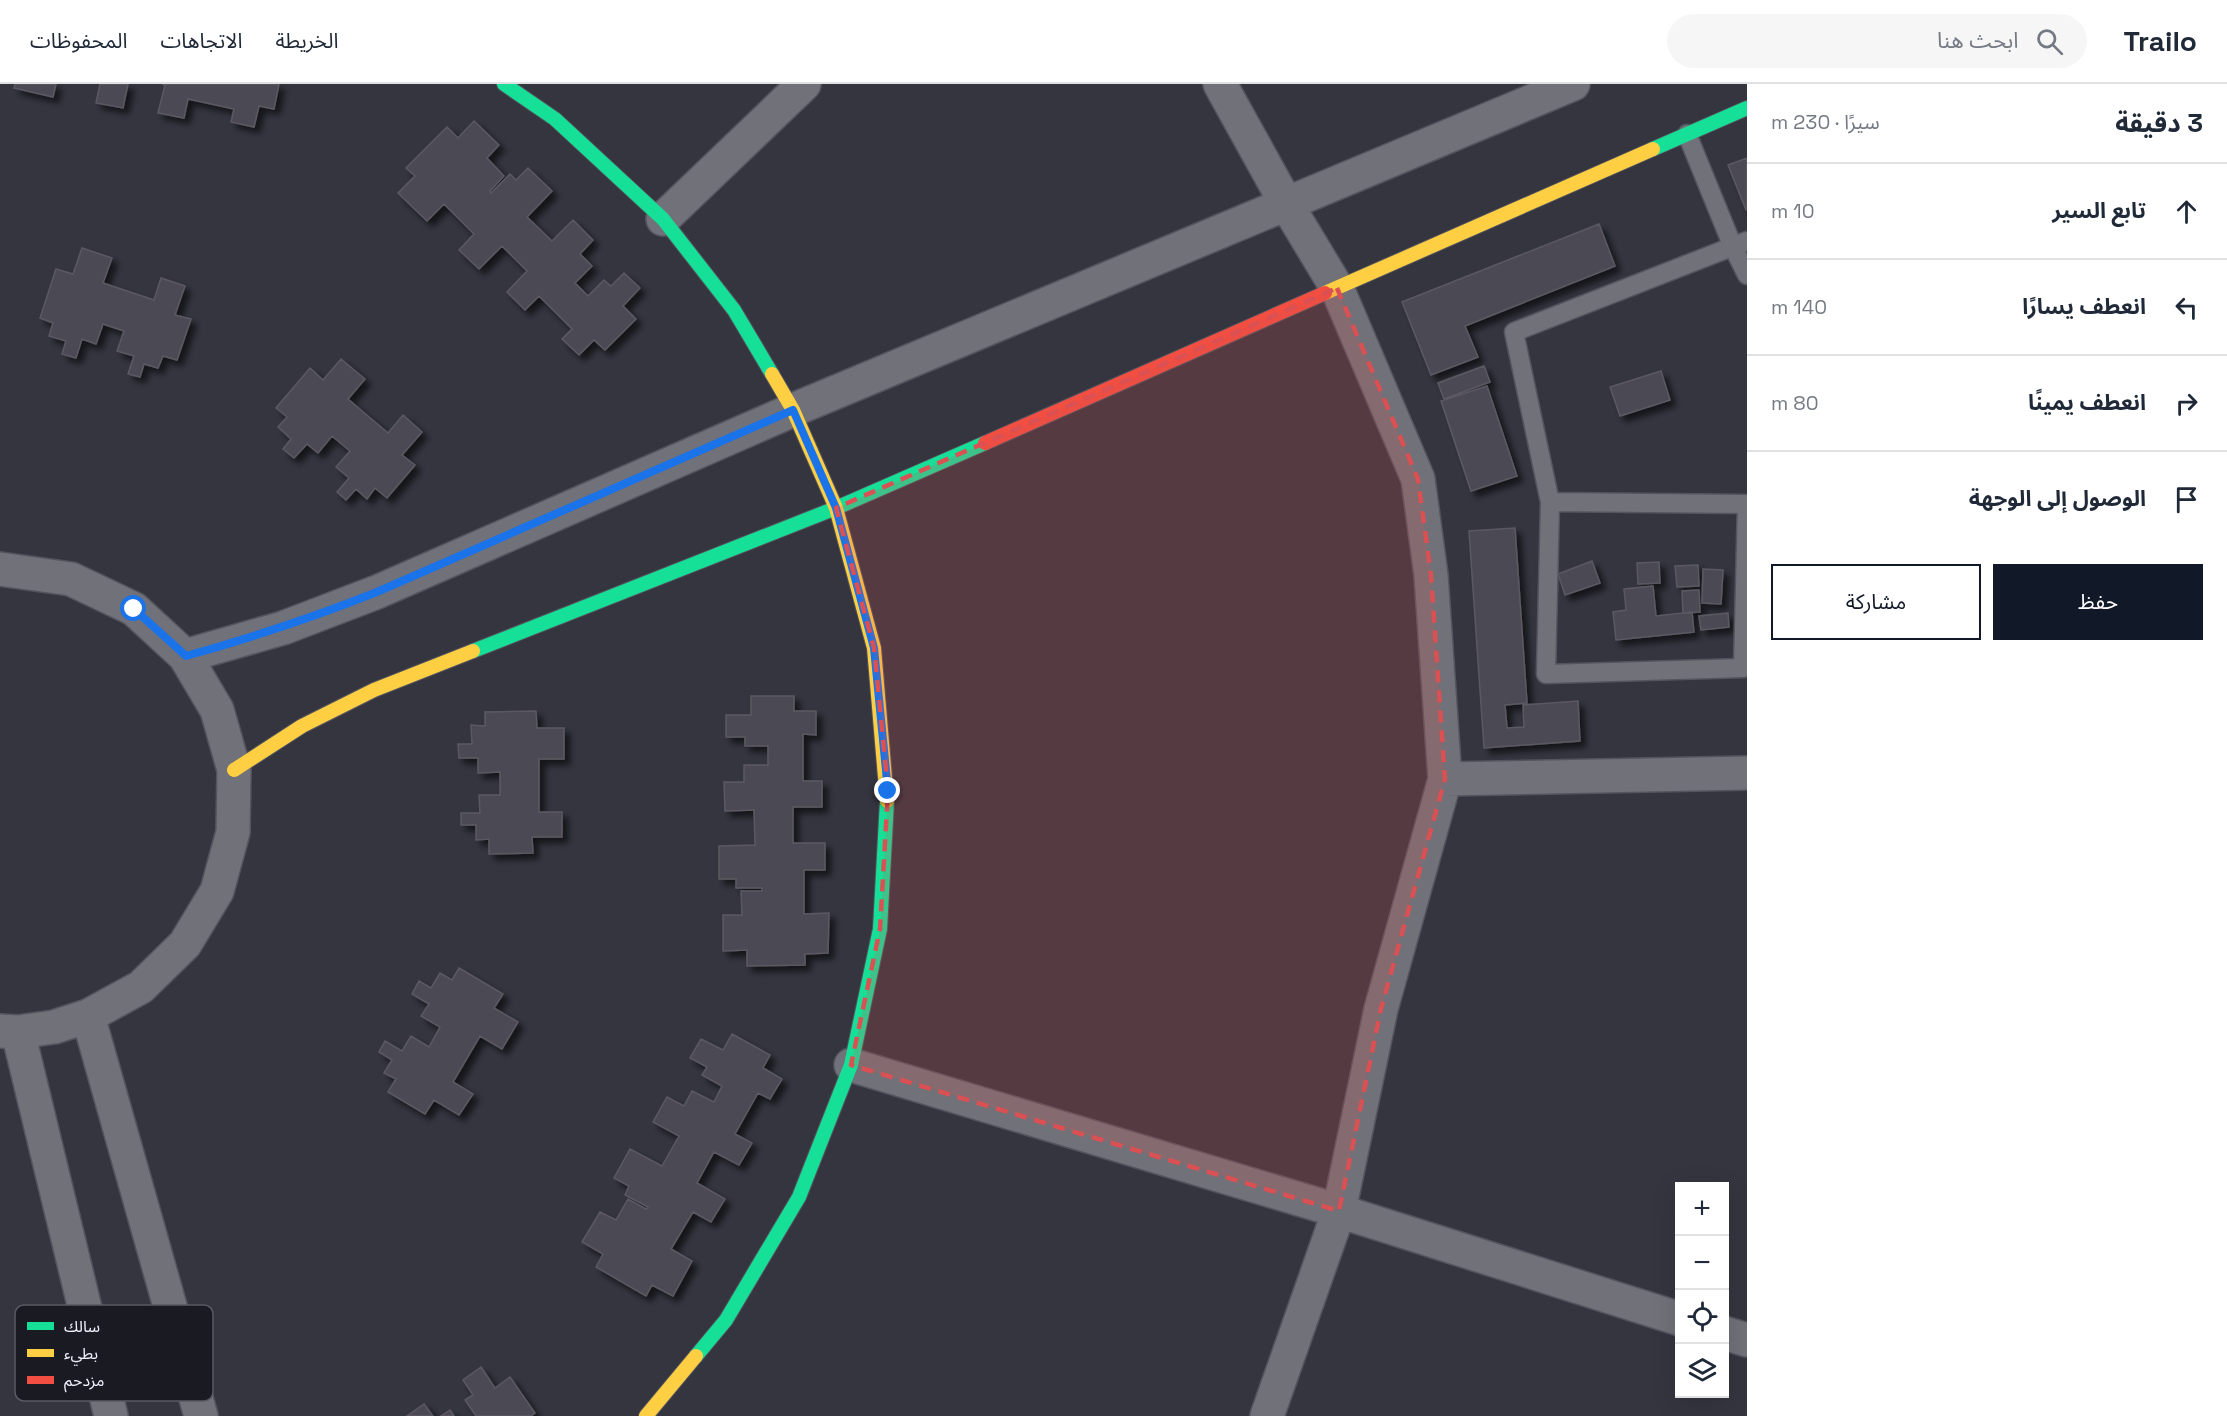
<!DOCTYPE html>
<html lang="ar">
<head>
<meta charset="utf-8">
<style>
	:root { --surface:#fff; --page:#f6f6f7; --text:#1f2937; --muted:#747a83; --line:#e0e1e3; --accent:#111827 }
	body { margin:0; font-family:"Space Grotesk","Noto Sans Arabic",sans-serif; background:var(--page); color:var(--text); direction:rtl }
	.controls { position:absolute; right:18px; bottom:18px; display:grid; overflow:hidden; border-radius:0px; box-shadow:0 6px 24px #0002 }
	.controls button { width:54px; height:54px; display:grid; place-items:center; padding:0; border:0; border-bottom:2px solid var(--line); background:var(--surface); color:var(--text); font:30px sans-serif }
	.stop { position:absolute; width:18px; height:18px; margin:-14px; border:4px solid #1a73e8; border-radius:50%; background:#fff }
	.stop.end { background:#1a73e8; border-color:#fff; box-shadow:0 2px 6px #0008 }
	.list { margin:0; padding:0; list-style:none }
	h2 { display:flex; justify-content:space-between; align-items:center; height:78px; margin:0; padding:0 24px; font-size:26px }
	h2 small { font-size:20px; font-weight:400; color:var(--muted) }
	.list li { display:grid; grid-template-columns:39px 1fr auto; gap:18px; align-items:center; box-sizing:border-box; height:96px; padding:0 24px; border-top:2px solid var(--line) }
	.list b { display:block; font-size:22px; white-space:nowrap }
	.list em { font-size:20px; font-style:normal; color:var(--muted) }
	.actions { display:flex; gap:12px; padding:18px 24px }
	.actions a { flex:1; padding:14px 0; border:2px solid var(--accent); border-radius:0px; text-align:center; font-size:21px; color:var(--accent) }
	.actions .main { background:var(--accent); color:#fff }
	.icon { flex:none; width:33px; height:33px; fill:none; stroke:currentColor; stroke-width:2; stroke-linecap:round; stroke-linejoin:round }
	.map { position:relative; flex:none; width:1747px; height:1332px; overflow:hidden; direction:ltr }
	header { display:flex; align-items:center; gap:36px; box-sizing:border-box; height:84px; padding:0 30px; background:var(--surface); border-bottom:2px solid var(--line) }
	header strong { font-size:28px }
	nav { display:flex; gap:33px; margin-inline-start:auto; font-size:21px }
	.search { width:420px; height:54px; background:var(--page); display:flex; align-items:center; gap:15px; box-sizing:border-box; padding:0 21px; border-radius:33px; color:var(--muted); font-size:22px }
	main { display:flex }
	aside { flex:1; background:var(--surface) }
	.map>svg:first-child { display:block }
	.building { fill:#4c4953; stroke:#5c5962; stroke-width:1.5; filter:url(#shadow) }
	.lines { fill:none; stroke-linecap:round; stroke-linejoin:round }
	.lane-casing { stroke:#53545d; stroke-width:21 }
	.street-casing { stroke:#53545d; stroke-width:36 }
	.fast-casing { stroke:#53545d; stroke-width:16 }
	.slow-casing { stroke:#53545d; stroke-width:16 }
	.jam-casing { stroke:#53545d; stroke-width:16 }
	.lane { stroke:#707179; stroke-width:18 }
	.street { stroke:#707179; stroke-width:33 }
	.fast { stroke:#16e098; stroke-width:14 }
	.slow { stroke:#ffcf43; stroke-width:14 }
	.jam { stroke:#f24e42; stroke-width:14 }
	.route { stroke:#1a73e8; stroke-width:8 }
	.marked { fill:#db5052; fill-opacity:0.2; stroke:#db5052; stroke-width:4.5; stroke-dasharray:12 8; stroke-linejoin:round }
	.key { fill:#191a22; stroke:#595a63; stroke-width:1.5 }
	.key-label { font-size:16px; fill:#eef0fc }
</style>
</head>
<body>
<header>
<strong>Trailo</strong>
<div class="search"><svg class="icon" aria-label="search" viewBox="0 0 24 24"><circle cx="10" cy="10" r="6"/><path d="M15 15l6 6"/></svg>ابحث هنا</div>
<nav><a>الخريطة</a><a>الاتجاهات</a><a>المحفوظات</a></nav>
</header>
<main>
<aside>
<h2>3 دقيقة<small>سيرًا · 230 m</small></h2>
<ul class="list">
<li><svg class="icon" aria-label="ahead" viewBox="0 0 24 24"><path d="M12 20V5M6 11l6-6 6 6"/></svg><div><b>تابع السير</b></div><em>10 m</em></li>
<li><svg class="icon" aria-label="left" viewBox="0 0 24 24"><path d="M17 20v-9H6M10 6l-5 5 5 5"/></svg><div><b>انعطف يسارًا</b></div><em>140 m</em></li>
<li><svg class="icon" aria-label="right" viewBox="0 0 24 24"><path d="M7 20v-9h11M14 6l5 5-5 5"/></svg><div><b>انعطف يمينًا</b></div><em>80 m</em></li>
<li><svg class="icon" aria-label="arrive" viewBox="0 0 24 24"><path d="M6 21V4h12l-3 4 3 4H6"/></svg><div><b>الوصول إلى الوجهة</b></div></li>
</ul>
<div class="actions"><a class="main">حفظ</a><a>مشاركة</a></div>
</aside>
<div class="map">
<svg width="1747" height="1332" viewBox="0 0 1747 1332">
	<defs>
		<filter id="shadow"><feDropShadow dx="5.5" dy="5.5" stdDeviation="3" flood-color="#0009"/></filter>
	</defs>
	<rect width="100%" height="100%" fill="#34353f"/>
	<path class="building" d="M15 0H56L53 13 14 4Z
		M100 0H128L123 24 96 19Z
		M162 0H279L274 25 259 22 254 43 231 38 234 25 188 15 184 34 158 29 165 1Z
		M474 37 499 61 487 74 504 92 490 107 491 109 510 90 516 96 528 84 552 107 527 133 552 157 573 136 593 156 580 170 592 182 575 199 588 212 604 196 611 202 624 189 640 204 623 222 636 235 605 266 594 256 579 271 562 255 572 245 539 212 525 226 507 208 527 187 502 162 479 185 459 166 474 150 444 120 427 137 398 109 415 92 406 84 447 43 458 54Z
		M1747 74V126H1746L1728 81Z
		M1599 140 1615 182 1465 242 1478 273 1431 291 1402 218Z
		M82 164 112 174 103 199 154 216 161 194 185 202 175 231 191 235 177 276 163 272 158 284 144 280 140 293 128 290 134 272 117 267 124 247 103 240 96 260 82 255 76 274 62 270 66 257 49 252 53 239 40 234 56 185 73 190Z
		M341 275 365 295 348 315 388 349 403 331 422 348 402 371 415 381 387 414 375 404 367 415 356 405 346 416 337 408 349 394 336 383 350 367 332 352 318 369 307 360 294 374 283 365 291 355 278 343 287 333 276 324 310 284 323 296Z
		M1484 282 1490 298 1444 315 1438 299Z
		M1661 287 1670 316 1620 332 1610 303Z
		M1487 302 1517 392 1471 407 1441 317Z
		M1515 444 1527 619 1505 621 1507 644 1524 643 1523 621 1578 617 1580 657 1484 664 1469 447Z
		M1592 477 1600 499 1565 511 1558 490Z
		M1659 478 1660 499 1638 500 1637 479Z
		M1698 481 1699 502 1677 503 1675 482Z
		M1703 485 1723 486 1721 520 1702 519Z
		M1653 502 1656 532 1692 528 1694 548 1616 556 1613 528 1626 526 1624 505Z
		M1699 506 1700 528 1683 529 1682 507Z
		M1728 529 1729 543 1701 546 1699 532Z
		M751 612H794V627H816V651L803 650V697H822V723H793V759H825V786H804V830L829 829 828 869 805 870V881L747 882V866L723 867V831H742L741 807H762V804H736V795H719V762L755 761 754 726 725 727 724 698H744V681H768V662H745V653H726V631H751Z
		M536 627 537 644H564V675H539V728H562V753H532L533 769 489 770V755L476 756V741H461V729H480L479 711H500V688L478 689V674H459L458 660H472L471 641 485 642V628Z
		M459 884 503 910 494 924 518 938 502 965 480 952 453 998 473 1010 459 1031 434 1016 425 1030 388 1008 396 995 384 989 392 976 379 968 385 957 402 967 411 952 429 963 440 943 421 932 429 920 412 910 419 897 431 904 440 889 452 896Z
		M732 950 770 971 763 984 782 995 770 1015 758 1009 735 1050 752 1059 739 1081 714 1068 697 1099 725 1115 711 1138 693 1128 671 1165 692 1177 673 1212 652 1201 646 1212 596 1183 603 1170 582 1158 600 1128 616 1136 628 1115 646 1125 648 1123 625 1111 629 1102 614 1094 630 1065 662 1082 679 1052 653 1038 667 1013 684 1022 692 1007 714 1018 722 1002 702 991 707 983 690 974 701 955 723 966Z
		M481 1283 495 1304 510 1293 535 1329 531 1332H476L465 1316 473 1311 463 1296Z
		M424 1320 433 1332H407Z
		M450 1326 454 1332H441Z"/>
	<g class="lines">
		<defs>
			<path id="lane" d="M1687 50 1733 163 1747 191
				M1747 157 1514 248 1550 418 1546 590 1743 584 1747 420
				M1550 418 1746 420"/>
			<path id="street" d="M1220 0 1287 121 1337 204 1418 395 1431 491 1445 695 1381 925 1339 1127 1267 1332
				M663 135 804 0
				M0 485 71 495 134 525 185 572 217 626 234 686 233 748 217 807 185 860 141 903 88 932 54 943 18 948 0 947
				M185 572 283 544 377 508 793 326 1573 0
				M1445 695 1747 689
				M88 932 201 1332
				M18 948 111 1332
				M851 981 1339 1127 1680 1235
				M1724 1249 1747 1256"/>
			<path id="fast" d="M504 0 555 35 663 135 734 226 772 290
				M1653 65 1747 24
				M473 567 836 424 985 359
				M696 1272 726 1236 799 1113 851 981 880 845 887 717"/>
			<path id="slow" d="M1325 209 1653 65
				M772 290 793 326 836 424 874 564 887 717
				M234 686 302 642 374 606 473 567
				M646 1332 696 1272"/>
			<path id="jam" d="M985 359 1325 209"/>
		</defs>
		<use href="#lane" class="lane-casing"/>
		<use href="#street" class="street-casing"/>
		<use href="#fast" class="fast-casing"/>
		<use href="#slow" class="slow-casing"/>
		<use href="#jam" class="jam-casing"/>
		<use href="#lane" class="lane"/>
		<use href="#street" class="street"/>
		<use href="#fast" class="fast"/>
		<use href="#slow" class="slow"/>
		<use href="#jam" class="jam"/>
	</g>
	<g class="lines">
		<path class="route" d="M134 525 186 572C251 554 314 533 377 508L793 326 836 424 874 564 888 707"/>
	</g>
	<path class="marked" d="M1337 204 1418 395 1431 491 1445 695 1381 925 1339 1127 851 981 880 845 888 707 874 564 836 424Z"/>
	<rect x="15" y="1221" width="198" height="96" rx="9" class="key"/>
	<rect x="27" y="1238" width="27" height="8" fill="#16e098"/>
	<rect x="27" y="1265" width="27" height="8" fill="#ffcf43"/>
	<rect x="27" y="1292" width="27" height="8" fill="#f24e42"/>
	<g class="key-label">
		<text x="64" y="1248">سالك</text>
		<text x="64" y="1275">بطيء</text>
		<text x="64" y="1302">مزدحم</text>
	</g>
</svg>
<div class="controls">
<button>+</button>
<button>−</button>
<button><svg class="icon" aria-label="locate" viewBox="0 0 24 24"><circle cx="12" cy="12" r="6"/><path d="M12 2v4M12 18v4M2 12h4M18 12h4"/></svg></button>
<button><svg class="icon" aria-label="layers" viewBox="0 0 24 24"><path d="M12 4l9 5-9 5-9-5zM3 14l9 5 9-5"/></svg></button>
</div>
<div class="stop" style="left:134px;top:525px"></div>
<div class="stop end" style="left:888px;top:707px"></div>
</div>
</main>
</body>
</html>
